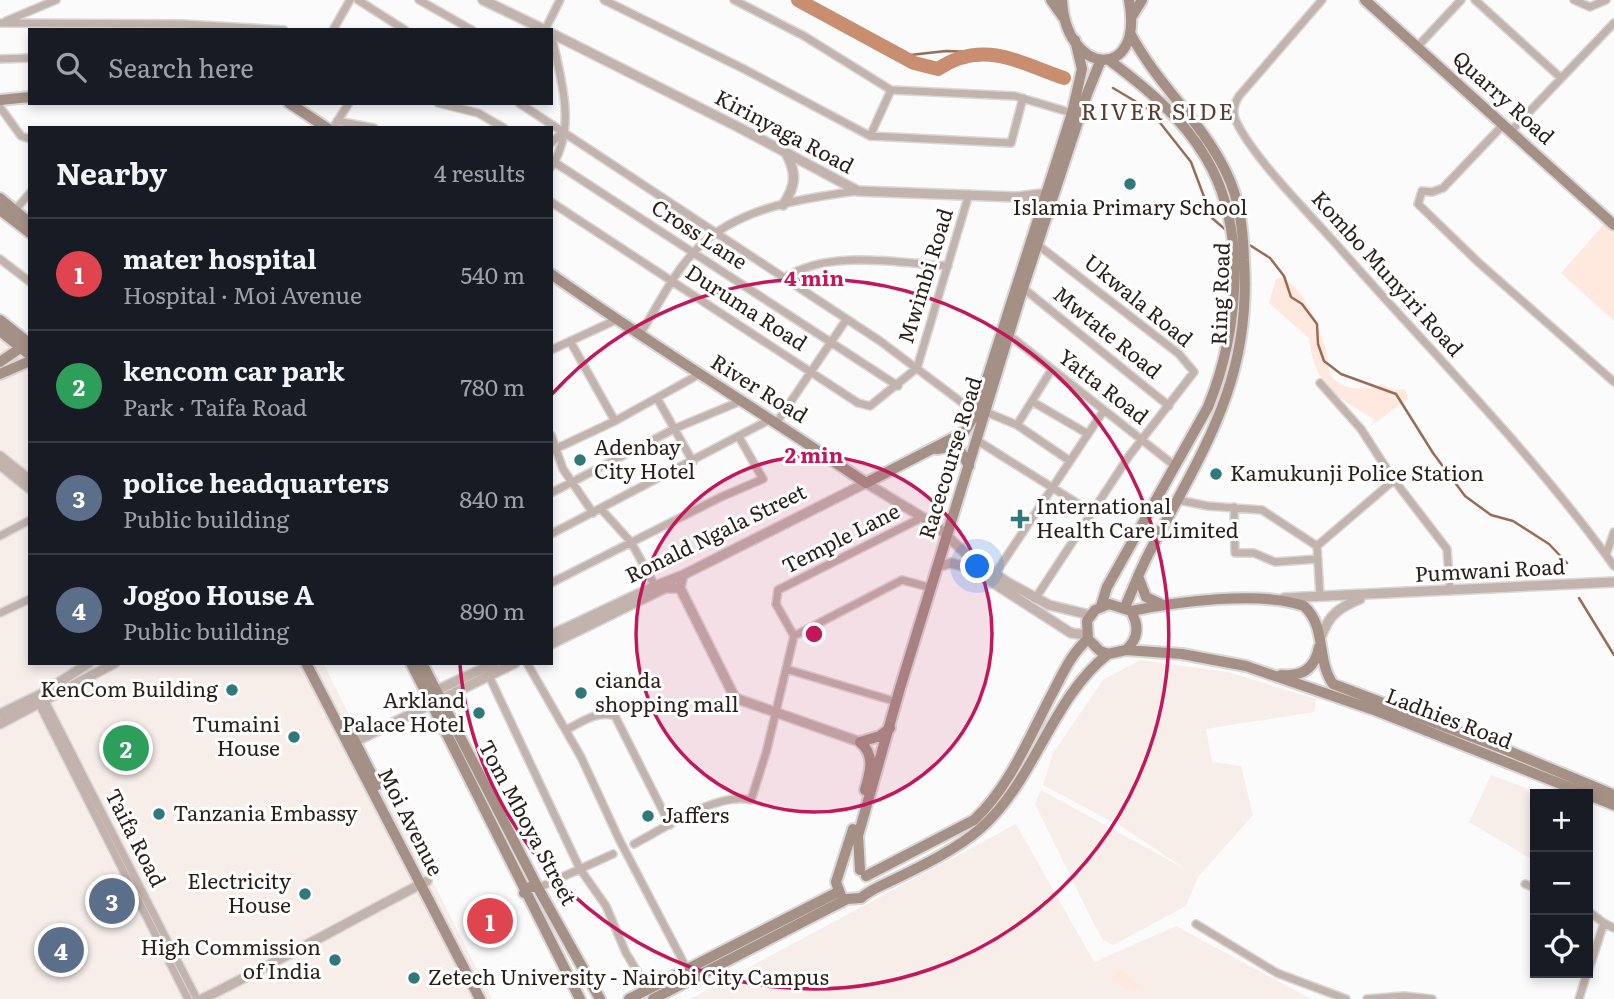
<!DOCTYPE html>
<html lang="en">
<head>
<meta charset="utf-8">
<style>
	:root { --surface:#171b24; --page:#242831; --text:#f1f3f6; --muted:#9ea1a6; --line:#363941; --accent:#d93025 }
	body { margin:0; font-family:Literata,serif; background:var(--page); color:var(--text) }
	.controls { position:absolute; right:21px; bottom:21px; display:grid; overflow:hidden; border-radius:0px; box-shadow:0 4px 10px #0003 }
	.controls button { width:63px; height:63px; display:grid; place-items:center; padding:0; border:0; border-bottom:2px solid var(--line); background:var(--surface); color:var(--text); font:35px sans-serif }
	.you { position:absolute; left:978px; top:567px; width:24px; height:24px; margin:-18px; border:5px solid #fff; border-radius:50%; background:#1a73e8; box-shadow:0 0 0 10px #1a73e833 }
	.badge { display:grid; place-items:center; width:46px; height:46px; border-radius:50%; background:var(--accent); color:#fff; font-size:23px; font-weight:700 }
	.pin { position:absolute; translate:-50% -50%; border:4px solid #fff; box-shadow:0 2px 7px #0006 }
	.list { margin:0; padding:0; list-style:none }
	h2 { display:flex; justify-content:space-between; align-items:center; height:91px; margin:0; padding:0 28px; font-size:30px }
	h2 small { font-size:23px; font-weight:400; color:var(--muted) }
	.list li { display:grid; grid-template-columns:46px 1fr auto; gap:21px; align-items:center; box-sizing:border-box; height:112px; padding:0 28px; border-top:2px solid var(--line) }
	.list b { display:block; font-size:26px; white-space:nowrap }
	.list p { margin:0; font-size:23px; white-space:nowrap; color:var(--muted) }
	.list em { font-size:23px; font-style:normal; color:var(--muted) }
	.icon { flex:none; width:38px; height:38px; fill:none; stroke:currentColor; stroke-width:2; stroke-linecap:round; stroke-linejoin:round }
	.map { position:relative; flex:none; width:1614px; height:999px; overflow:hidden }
	.search { position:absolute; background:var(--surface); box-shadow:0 4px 10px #0003; left:28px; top:28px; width:525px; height:77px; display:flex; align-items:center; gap:18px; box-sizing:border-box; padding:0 24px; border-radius:0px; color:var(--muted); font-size:26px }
	.panel { position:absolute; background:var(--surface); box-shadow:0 4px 10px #0003; left:28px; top:126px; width:525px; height:539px; border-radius:0px }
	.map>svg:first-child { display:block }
	.built { fill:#f7eeea }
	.green { fill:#ffe9de }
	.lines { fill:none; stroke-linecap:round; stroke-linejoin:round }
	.stream { stroke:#996c55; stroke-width:2.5 }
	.river { stroke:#c98d6f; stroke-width:14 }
	.minor-casing { stroke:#dad8d7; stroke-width:10 }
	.tertiary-casing { stroke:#dad8d7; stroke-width:12 }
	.secondary-casing { stroke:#dad8d7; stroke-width:14 }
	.minor { stroke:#c2b3ac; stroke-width:7 }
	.tertiary { stroke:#c2b3ac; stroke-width:9 }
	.secondary { stroke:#a59086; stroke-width:10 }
	.ring { fill:none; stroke:#c2185b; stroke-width:3.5 }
	.poi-dot { fill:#2f787b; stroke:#fff; stroke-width:2.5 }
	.labels { text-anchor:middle; stroke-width:6; stroke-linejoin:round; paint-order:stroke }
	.street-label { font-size:21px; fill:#2a1e18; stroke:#fff }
	.poi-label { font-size:21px; fill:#2a1e18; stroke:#fff; text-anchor:start }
	.neighbourhood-label { font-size:23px; letter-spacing:2px; fill:#583d30; stroke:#fff }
	.centre { fill:#c2185b; stroke:#fff; stroke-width:3.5 }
	.ring-label { font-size:21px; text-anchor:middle; font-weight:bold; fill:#c2185b; stroke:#fff; stroke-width:6; stroke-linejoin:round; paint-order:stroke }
</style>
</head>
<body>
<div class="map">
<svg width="1614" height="999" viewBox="0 0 1614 999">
	<rect width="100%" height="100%" fill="#fbfbfb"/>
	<path class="built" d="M0 318 30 342V663H323L492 999H0Z
		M1140 660 1228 672 1316 699 1314 712 1206 729 1212 762 1241 766 1253 815 1198 877 1186 906 1113 945 1103 940 1094 924 1035 804 1041 790 1187 870 1122 827 1043 785 1053 753 1103 680Z
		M1491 775 1542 794H1535V849L1531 859 1469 822Z
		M1016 824 1094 962 1176 926 1311 999H690Z"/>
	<path class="green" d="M1604 224 1614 233V321L1561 273Z
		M1283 277C1304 290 1320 328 1326 351 1328 359 1327 370 1332 377 1342 391 1367 391 1382 384L1394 390 1405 389 1408 399 1369 427 1375 420C1335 395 1315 388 1309 338L1269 303 1276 279Z
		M1120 969 1140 986 1134 993 1111 980Z"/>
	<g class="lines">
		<path class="stream" d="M901 56 946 51 975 52
			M1113 88 1150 110 1191 162 1212 218 1227 231
			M1248 244 1270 258 1284 276 1291 297 1302 304 1317 324 1318 344 1324 361 1341 374 1396 394 1433 453 1465 496 1491 515 1513 521 1549 544 1567 563
			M1579 598 1614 655"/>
		<path class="river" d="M798 0 914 63 938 69C982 39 1018 62 1064 78"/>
		<defs>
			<path id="minor" d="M358 0 405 30
				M419 0 472 30
				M604 0 744 69 870 136 1011 143 1023 98
				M734 0 804 36 891 90 870 136
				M1322 0 1239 96C1234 104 1232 113 1236 121 1254 159 1308 212 1337 245 1428 349 1533 453 1614 566
				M1475 0 1561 78
				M1574 0 1590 7 1606 0
				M6 21 56 0
				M0 23 183 24 284 30
				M333 30 350 0
				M545 30 560 0
				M1418 46 1461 0
				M0 59 30 58
				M891 90 1015 96 1072 113
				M438 103 478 113 504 128
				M519 103 880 341 976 413
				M0 107 21 136 30 139
				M337 121 374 128
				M1503 125 1443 188 1432 192 1422 191 1418 204 1478 262 1614 382
				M333 128 349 103
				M1511 131 1614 23
				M551 143 562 133
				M551 160 898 386
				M551 167C578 128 560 76 551 33
				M551 202 858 403 870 406 917 368 969 194
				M14 211 30 193
				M0 259 30 282
				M784 278C830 249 897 263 948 266
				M1023 288 1169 406
				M640 334C657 308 672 275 694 252 734 208 802 198 858 191
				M1010 336 1175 466
				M570 341 615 421
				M551 350 618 319
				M1320 383 1361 429 1394 480
				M657 398 693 462
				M1033 402 1088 434
				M986 412 1017 425 1070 461
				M777 422 846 320
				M1017 425 1052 369
				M551 435 563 469 593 513
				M978 441 1093 513
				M551 451 615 421 698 375
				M551 493 676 428 741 401
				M1178 500 1208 506 1262 510 1317 546 1320 596
				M1234 507 1235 553H1254L1275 562 1318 559
				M601 509 631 542 655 586
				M551 534 771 419
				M0 536 30 520
				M1317 546 1394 480 1447 549 1450 590
				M1606 555 1614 532
				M995 574 1104 410
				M551 583 721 497 763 479 739 437
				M1035 599 1129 456 1194 372 1179 354 1038 245
				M0 613 30 599
				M794 636 776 604 778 590 923 517
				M527 663 581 757 619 839 687 969
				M786 669 897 702
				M489 676 580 869 606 906 626 953 648 989
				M43 697 197 999
				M37 700 188 999
				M566 730C582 722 597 710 615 716L670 825
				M766 753 794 636 902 580 932 588
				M634 844C663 829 718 791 751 800L765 756
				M1525 884 1535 888
				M538 888 613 854
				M1588 911 1604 923
				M1196 924 1277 973 1346 999
				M1588 972 1604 923 1614 928
				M1367 999 1404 996 1432 999
				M1579 999 1587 973"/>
			<path id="tertiary" d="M483 0 545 30
				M551 33 740 128 858 191 1016 197 1050 193
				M1017 197 1045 213
				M783 205C796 186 797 173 786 153
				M0 456 30 480
				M0 465 30 489
				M940 566 951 563 970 568 1071 633 1087 635
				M683 575 680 588 735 698 860 742
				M1284 598 1614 582
				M551 635 655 586 683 575 866 483 937 526 964 552 1007 582 1049 605 1090 615
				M1321 637C1329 615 1338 608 1360 599
				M551 644 665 588H680
				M433 692 495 663
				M0 714 41 694 89 663
				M0 724 115 663
				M350 744 515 663
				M202 999C278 962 351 920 427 881"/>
			<path id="secondary" d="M1051 0 1063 17
				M1062 0C1065 75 1145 84 1129 0
				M1365 0 1614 225
				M1131 18 1142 0
				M0 100 30 97
				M289 103 327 128
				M0 198 30 223
				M0 210 30 233
				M551 274C654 347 762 412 866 483L955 437 965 431 976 413 1072 113 1082 69 1075 40
				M0 320 30 344
				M0 331 30 355
				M0 362 26 344
				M0 374 30 361
				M937 449 949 447 961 452 969 466
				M1138 576 1146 597 1161 604
				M1101 606 1107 587 1208 407C1238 333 1249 230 1206 158 1183 118 1145 87 1109 60
				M1125 607C1133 589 1140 570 1149 553 1202 451 1252 382 1244 260 1243 230 1240 200 1226 172 1201 120 1158 86 1130 33
				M1131 611C1177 602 1259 590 1304 606 1327 627 1316 660 1333 684L1499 747 1614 795
				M1126 650C1139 638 1139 626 1131 611L1109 604 1095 610 1087 621 1088 639 1100 651 1108 654 1126 650 1182 654 1246 666 1377 711 1614 805
				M306 663 480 999
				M411 663 580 999
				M422 663 537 886 530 887 524 893
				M1281 675C1303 677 1315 668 1319 647
				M345 722 377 785
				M860 742C876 756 870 772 865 790
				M860 742 880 736 890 728
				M860 870 858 836 900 688 1023 288 1087 94 1100 62
				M866 876 974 820C1011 785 1029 737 1053 692 1063 673 1071 654 1088 639
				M538 888 600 999
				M841 896 836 882 853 829
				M629 999 838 892
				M653 999 847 899 861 898C871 889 881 886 893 880 922 866 957 849 981 828 1036 779 1051 699 1108 654"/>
		</defs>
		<use href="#minor" class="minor-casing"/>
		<use href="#tertiary" class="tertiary-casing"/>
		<use href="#secondary" class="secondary-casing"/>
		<use href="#minor" class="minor"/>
		<use href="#tertiary" class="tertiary"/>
		<use href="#secondary" class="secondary"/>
	</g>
	<circle cx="814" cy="634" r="178" fill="#c2185b" fill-opacity=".12"/>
	<g class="ring">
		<circle cx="814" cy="634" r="178"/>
		<path d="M552 394A355 355 0 1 1 460 665"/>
	</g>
	<g class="poi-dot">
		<circle cx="1130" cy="184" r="7"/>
		<circle cx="580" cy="460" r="7"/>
		<circle cx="1216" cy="474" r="7"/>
		<path d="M1016.5 508.5h7v7h7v7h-7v7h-7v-7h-7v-7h7z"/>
		<circle cx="232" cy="690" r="7"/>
		<circle cx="581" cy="693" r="7"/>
		<circle cx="479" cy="713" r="7"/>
		<circle cx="294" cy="737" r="7"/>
		<circle cx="159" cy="814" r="7"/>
		<circle cx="648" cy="816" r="7"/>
		<circle cx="305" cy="894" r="7"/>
		<circle cx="335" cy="960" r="7"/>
		<circle cx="414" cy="978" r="7"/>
	</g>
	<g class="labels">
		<g class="street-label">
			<text transform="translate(1503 98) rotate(42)" y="7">Quarry Road</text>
			<text transform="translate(784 132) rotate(28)" y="7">Kirinyaga Road</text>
			<text transform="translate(699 235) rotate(33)" y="7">Cross Lane</text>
			<text transform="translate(1387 274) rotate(48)" y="7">Kombo Munyiri Road</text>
			<text transform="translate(926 276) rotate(-73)" y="7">Mwimbi Road</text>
			<text transform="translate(1221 294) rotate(-88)" y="7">Ring Road</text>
			<text transform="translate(1138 301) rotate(39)" y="7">Ukwala Road</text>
			<text transform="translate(746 308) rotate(33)" y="7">Duruma Road</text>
			<text transform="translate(1107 333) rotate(39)" y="7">Mwtate Road</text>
			<text transform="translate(1103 387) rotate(38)" y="7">Yatta Road</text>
			<text transform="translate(759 389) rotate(32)" y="7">River Road</text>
			<text transform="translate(951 458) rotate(-73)" y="7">Racecourse Road</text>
			<text transform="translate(716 534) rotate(-26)" y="7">Ronald Ngala Street</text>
			<text transform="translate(841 539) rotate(-27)" y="7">Temple Lane</text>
			<text transform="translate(1490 571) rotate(-3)" y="7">Pumwani Road</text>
			<text transform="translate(1449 719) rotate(21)" y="7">Ladhies Road</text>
			<text transform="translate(410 822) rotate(63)" y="7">Moi Avenue</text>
			<text transform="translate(527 823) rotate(62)" y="7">Tom Mboya Street</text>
			<text transform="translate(135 838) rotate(63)" y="7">Taifa Road</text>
		</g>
		<g class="poi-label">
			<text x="1130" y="215" text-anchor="middle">Islamia Primary School</text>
			<text x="594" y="455">Adenbay<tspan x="594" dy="24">City Hotel</tspan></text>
			<text x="1230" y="481">Kamukunji Police Station</text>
			<text x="1036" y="514">International<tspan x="1036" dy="24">Health Care Limited</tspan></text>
			<text x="595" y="688">cianda<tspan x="595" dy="24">shopping mall</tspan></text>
			<text x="218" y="697" text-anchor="end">KenCom Building</text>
			<text x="465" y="708" text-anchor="end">Arkland<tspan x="465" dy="24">Palace Hotel</tspan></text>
			<text x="280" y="732" text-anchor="end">Tumaini<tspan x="280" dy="24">House</tspan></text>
			<text x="173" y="821">Tanzania Embassy</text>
			<text x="662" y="823">Jaffers</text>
			<text x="291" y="889" text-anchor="end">Electricity<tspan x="291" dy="24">House</tspan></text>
			<text x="321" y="955" text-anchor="end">High Commission<tspan x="321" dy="24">of India</tspan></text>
			<text x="428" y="985">Zetech University - Nairobi City Campus</text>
		</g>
		<g class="neighbourhood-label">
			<text x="1158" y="120">RIVER SIDE</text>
		</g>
	</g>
	<circle cx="814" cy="634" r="10" class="centre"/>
	<g class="ring-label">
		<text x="814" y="286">4 min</text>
		<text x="814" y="463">2 min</text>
	</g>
</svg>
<div class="controls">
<button>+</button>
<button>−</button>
<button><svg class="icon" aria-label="locate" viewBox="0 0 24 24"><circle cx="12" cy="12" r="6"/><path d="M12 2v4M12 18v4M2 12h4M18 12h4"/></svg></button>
</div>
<div class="you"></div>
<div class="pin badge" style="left:490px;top:921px;background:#e0444e">1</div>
<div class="pin badge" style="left:126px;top:748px;background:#2e9e5b">2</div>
<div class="pin badge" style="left:112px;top:901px;background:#5c6f8a">3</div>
<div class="pin badge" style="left:61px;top:950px;background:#5c6f8a">4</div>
<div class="search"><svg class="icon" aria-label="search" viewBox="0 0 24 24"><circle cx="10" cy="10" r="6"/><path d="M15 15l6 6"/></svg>Search here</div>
<section class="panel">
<h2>Nearby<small>4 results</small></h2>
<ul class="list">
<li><span class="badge" style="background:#e0444e">1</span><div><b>mater hospital</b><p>Hospital · Moi Avenue</p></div><em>540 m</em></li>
<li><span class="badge" style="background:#2e9e5b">2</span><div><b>kencom car park</b><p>Park · Taifa Road</p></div><em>780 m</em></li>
<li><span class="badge" style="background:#5c6f8a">3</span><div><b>police headquarters</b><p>Public building</p></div><em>840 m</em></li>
<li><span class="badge" style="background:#5c6f8a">4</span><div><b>Jogoo House A</b><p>Public building</p></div><em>890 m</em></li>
</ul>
</section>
</div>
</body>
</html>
